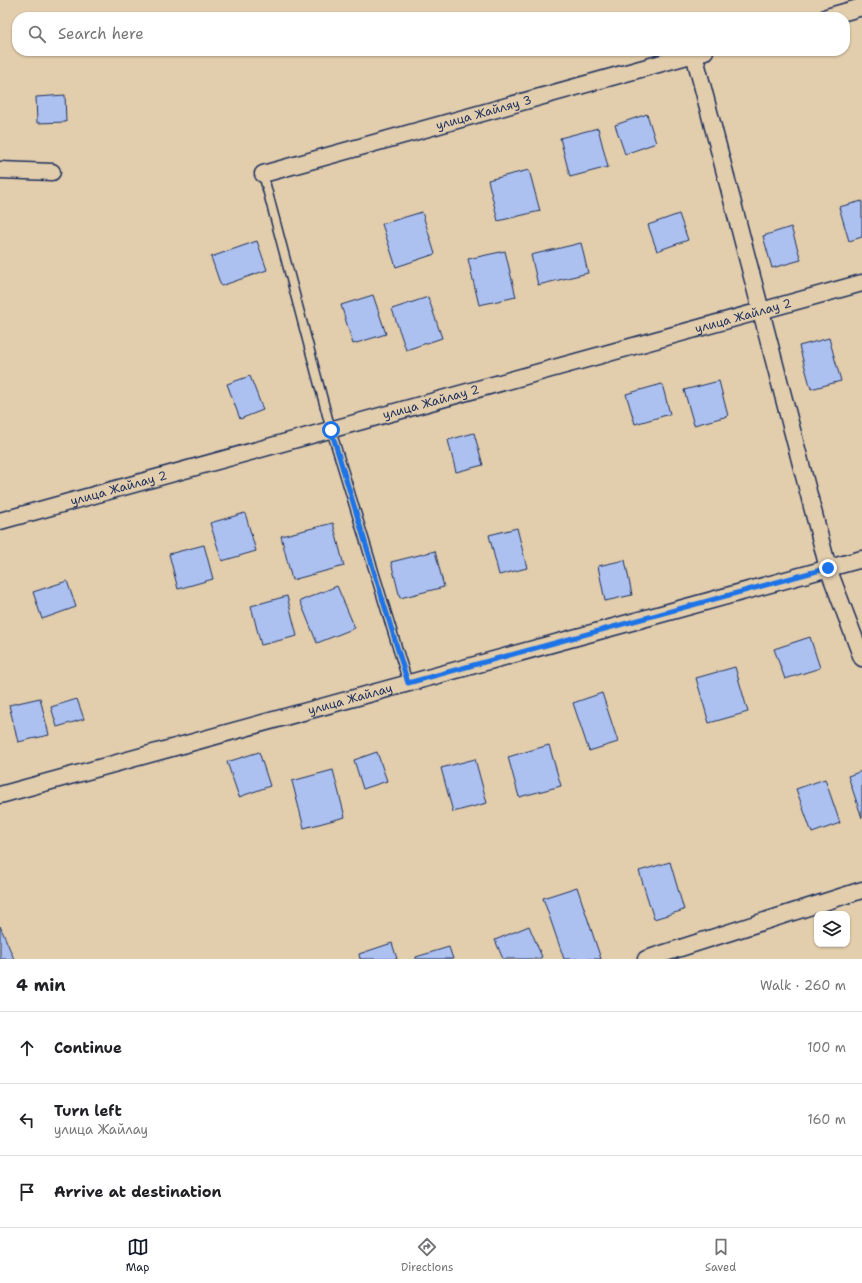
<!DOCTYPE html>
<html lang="en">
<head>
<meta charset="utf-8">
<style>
	:root { --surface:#fff; --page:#f6f6f6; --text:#202124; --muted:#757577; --line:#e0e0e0; --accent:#111827 }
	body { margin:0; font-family:"Shantell Sans",sans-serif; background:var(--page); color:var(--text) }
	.controls { position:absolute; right:12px; bottom:12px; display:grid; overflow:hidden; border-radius:8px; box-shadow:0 1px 3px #0004 }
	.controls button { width:36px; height:36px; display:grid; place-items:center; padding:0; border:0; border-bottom:1px solid var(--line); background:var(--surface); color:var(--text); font:20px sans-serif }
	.stop { position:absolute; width:12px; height:12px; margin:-9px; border:3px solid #1a73e8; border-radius:50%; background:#fff }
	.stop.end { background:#1a73e8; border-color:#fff; box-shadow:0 1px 4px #0008 }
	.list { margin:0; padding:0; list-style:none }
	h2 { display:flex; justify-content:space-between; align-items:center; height:52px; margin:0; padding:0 16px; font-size:17px }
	h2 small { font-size:13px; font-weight:400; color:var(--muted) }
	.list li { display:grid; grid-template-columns:26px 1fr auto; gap:12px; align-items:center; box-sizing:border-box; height:72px; padding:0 16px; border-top:1px solid var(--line) }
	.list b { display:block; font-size:15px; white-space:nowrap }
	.list p { margin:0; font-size:13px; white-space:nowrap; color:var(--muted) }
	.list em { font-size:13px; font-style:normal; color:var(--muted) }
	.icon { flex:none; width:22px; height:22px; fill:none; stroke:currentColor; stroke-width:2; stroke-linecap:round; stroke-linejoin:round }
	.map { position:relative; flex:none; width:862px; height:959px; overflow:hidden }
	.search { position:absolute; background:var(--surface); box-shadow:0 1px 3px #0004; left:12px; right:12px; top:12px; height:44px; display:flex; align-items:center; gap:10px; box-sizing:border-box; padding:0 14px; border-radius:16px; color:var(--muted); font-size:15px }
	.sheet { height:268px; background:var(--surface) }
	nav { display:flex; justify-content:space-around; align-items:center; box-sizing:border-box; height:56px; border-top:1px solid var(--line); background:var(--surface); font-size:11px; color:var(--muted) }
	nav a { display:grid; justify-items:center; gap:2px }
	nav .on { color:var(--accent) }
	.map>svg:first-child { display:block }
	.building { fill:#acc1f0; stroke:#1b2f5e }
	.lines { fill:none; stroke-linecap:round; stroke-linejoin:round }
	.lane-casing { stroke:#1b2f5e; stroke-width:11 }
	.street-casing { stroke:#1b2f5e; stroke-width:19 }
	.lane { stroke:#e2cdac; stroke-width:8 }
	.street { stroke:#e2cdac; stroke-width:16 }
	.route { stroke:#1a73e8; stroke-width:5 }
	.labels { text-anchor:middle; stroke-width:3; stroke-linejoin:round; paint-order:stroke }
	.street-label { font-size:12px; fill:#1b2f5e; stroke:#e2cdac }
</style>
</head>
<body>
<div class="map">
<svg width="862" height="959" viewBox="0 0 862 959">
	<rect width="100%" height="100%" fill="#e2cdac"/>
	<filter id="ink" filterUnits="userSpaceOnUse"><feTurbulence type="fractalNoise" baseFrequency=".025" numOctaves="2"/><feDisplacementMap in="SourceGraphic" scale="8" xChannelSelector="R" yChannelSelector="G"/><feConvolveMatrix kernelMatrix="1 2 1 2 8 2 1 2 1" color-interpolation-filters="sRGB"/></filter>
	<g filter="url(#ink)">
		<path class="building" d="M65 95 66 122 37 123 36 97Z
			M647 114 656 143 625 154 615 125Z
			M598 128 608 167 570 177 560 138Z
			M529 170 540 211 498 221 488 180Z
			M862 201V237L849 241 839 207Z
			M422 212 435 254 396 267 382 224Z
			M679 214 688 240 657 251 648 225Z
			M791 227 801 260 772 268 763 236Z
			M257 241 267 270 221 286 211 257Z
			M581 243 588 273 538 285 531 255Z
			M505 251 516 297 479 305 468 259Z
			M373 295 386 334 353 344 341 305Z
			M428 297 442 338 406 350 392 309Z
			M829 338 841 381 811 389 799 346Z
			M250 376 263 410 240 419 227 384Z
			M719 381 728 416 694 425 684 390Z
			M662 384 670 414 635 424 626 394Z
			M474 433 483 465 456 472 448 440Z
			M245 513 256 551 222 561 210 523Z
			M333 523 344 566 292 580 281 536Z
			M517 528 527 568 499 575 489 535Z
			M204 545 213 579 178 589 169 554Z
			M435 551 444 587 400 598 391 562Z
			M625 560 632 595 605 601 598 566Z
			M67 581 76 607 42 619 33 592Z
			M337 586 355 628 317 643 300 601Z
			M287 596 297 636 261 645 251 606Z
			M810 637 820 668 785 679 774 649Z
			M735 667 748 712 709 723 696 678Z
			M602 693 618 742 589 751 573 703Z
			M40 698 49 735 18 742 9 705Z
			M77 699 84 719 57 727 51 707Z
			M549 745 561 786 519 797 508 757Z
			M259 752 270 786 239 797 227 762Z
			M377 752 387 781 363 789 354 760Z
			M475 759 487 803 453 812 441 768Z
			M333 770 345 817 304 828 292 781Z
			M862 771V818L848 776Z
			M825 779 840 823 812 833 796 789Z
			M670 862 684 910 654 919 639 871Z
			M577 887 601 959H564L543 898Z
			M0 926 14 959H0Z
			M529 926 542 957 538 959H503L495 940Z
			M392 943 397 959H360L359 954Z
			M449 947 453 959H416V957Z"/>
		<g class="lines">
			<defs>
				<path id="lane" d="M263 174 331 430 408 683"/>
				<g id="street">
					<path d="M827 17 862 7"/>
					<path d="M694 54 828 568 862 658"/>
					<path d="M0 170 52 172"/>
					<path id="s1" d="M263 174 705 51"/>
					<path id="s2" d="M0 521 862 283"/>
					<path id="s3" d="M0 795 862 559"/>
					<path d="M646 959 862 890"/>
				</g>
			</defs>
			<use href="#lane" class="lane-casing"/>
			<use href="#street" class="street-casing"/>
			<use href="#lane" class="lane"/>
			<use href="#street" class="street"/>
		</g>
	</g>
	<g class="lines" filter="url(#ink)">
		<path class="route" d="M331 430 408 683 828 568"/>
	</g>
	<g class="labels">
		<g class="street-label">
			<text dy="4" stroke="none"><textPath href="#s1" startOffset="229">улица Жайляу 3</textPath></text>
			<text dy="4" stroke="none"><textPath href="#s2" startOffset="771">улица Жайлау 2</textPath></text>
			<text dy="4" stroke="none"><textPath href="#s2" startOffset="447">улица Жайлау 2</textPath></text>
			<text dy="4" stroke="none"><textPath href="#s2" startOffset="123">улица Жайлау 2</textPath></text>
			<text dy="4" stroke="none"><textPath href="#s3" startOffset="363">улица Жайлау</textPath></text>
		</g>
	</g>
</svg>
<div class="controls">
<button><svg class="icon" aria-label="layers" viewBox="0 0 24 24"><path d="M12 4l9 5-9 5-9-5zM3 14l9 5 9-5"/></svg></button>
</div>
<div class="stop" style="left:331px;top:430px"></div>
<div class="stop end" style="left:828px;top:568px"></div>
<div class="search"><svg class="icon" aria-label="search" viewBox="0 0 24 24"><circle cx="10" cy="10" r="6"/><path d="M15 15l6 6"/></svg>Search here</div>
</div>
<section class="sheet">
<h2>4 min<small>Walk · 260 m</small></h2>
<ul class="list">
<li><svg class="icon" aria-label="ahead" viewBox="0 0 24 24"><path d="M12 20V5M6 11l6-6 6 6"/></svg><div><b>Continue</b></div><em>100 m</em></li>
<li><svg class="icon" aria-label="left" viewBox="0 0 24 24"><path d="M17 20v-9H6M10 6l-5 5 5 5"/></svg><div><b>Turn left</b><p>улица Жайлау</p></div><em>160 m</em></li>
<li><svg class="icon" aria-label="arrive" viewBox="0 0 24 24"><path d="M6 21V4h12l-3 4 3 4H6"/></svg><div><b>Arrive at destination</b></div></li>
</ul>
</section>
<nav>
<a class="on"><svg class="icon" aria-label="map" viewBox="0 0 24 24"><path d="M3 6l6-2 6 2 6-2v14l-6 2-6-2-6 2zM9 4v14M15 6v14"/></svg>Map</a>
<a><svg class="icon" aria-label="directions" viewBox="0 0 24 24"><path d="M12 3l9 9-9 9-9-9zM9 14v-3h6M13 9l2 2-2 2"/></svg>Directions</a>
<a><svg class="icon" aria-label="saved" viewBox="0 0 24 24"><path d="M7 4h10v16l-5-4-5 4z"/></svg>Saved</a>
</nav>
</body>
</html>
